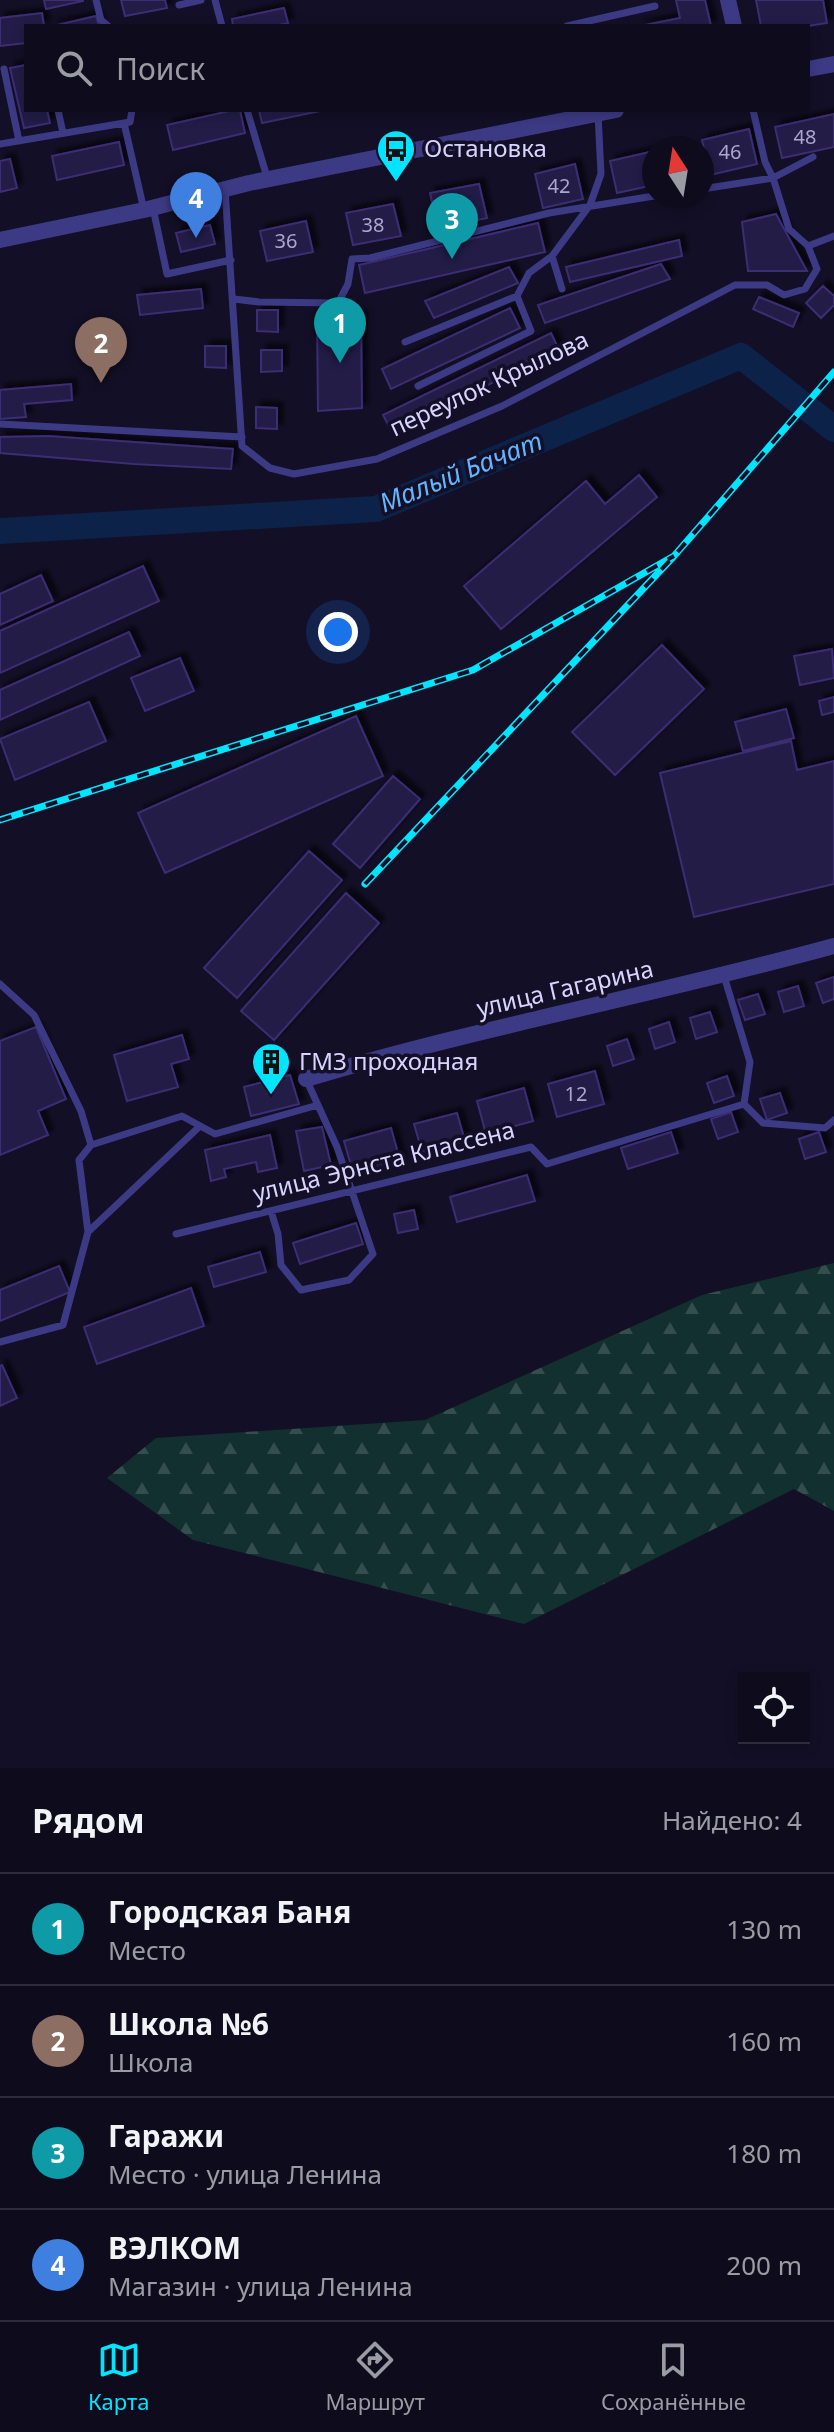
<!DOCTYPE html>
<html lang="ru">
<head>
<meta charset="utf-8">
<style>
	:root { --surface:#0e0b1c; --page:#1c1929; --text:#f1f3f6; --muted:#9b9ba3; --line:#2e2b3b; --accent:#00e5ff }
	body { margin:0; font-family:"Noto Sans",sans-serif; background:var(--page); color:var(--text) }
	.controls { position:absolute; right:24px; bottom:24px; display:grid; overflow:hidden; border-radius:0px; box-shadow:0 4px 12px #0003 }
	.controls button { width:72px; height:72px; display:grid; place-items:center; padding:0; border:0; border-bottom:2px solid var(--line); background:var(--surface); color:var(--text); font:40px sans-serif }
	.compass { position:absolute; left:642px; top:136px; width:72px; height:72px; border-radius:50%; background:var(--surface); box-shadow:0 4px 12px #0003; rotate:348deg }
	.you { position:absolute; left:338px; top:632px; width:28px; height:28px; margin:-20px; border:6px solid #fff; border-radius:50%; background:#1a73e8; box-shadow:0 0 0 12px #1a73e833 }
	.badge { display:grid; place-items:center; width:52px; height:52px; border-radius:50%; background:var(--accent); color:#fff; font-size:26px; font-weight:700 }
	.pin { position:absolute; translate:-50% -66px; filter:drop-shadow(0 2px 4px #0008) }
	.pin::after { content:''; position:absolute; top:42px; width:28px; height:24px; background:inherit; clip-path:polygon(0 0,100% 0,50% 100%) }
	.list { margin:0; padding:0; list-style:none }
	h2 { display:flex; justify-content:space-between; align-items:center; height:104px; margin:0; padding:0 32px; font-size:34px }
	h2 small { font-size:26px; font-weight:400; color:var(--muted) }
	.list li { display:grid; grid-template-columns:52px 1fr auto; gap:24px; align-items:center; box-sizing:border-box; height:112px; padding:0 32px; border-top:2px solid var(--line) }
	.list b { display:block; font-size:30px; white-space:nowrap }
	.list p { margin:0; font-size:26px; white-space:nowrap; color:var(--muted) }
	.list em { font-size:26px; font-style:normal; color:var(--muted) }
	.icon { flex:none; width:44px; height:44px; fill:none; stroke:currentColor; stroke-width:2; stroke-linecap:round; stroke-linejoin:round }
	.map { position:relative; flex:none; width:834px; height:1768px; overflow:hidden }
	.search { position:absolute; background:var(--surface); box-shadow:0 4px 12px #0003; left:24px; right:24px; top:24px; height:88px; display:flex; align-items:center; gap:20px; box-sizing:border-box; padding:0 28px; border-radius:0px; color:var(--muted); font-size:30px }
	.sheet { height:552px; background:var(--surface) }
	nav { display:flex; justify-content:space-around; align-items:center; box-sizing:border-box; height:112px; border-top:2px solid var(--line); background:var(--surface); font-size:22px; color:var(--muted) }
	nav a { display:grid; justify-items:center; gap:4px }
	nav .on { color:var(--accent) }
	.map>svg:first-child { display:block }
	.forest { fill:url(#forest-firs) }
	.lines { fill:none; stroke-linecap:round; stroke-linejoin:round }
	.river { stroke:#0c2248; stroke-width:26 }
	.building { fill:#241b47; stroke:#3b2d73; stroke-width:2; filter:url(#shadow) }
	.service { stroke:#3d3a85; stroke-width:7 }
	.tertiary { stroke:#3d3a85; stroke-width:16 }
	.rail-casing { stroke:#00e5ff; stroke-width:7 }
	.rail { stroke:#130f26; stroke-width:4; stroke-dasharray:12; stroke-linecap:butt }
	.labels { text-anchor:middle; stroke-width:7; stroke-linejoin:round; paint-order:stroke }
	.number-label { font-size:20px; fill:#aca6d1 }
	.poi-label { font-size:24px; fill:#d9d4ff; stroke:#130f26; text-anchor:start }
	.street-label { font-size:24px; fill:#d9d4ff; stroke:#130f26 }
	.water-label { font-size:26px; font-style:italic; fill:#62b6ff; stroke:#130f26 }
</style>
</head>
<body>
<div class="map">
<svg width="834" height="1768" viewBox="0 0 834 1768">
	<defs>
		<pattern id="forest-firs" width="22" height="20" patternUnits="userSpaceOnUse" patternTransform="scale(2)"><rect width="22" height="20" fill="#12302f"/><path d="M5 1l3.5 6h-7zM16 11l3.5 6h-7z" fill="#344d4e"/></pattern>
		<filter id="shadow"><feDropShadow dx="5.5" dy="-5.5" stdDeviation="2" flood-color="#0009"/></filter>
	</defs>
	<rect width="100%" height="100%" fill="#130f26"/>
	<path class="forest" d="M834 1263V1511L794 1489 524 1624 193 1540 107 1478 156 1438 425 1420 702 1295Z"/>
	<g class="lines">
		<path class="river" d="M0 531 376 509 741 356 834 429"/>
	</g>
	<path class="building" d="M44 0H83V1L46 9Z
		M121 0H165L167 8 125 16Z
		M676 0H705L711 26H640L680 18Z
		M756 0H823L827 23 808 26H761Z
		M284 8 288 23 275 26H233L232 19Z
		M42 13 44 26H26V43L0 46V18Z
		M96 16 99 26H53Z
		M26 65V110H47L50 123 24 128 10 68Z
		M234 110H240L245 133 173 150 167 125Z
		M259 110H325L262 123Z
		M834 114V147L782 158 775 127Z
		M749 129 757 164 710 175 702 140Z
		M119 142 124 165 57 180 52 156Z
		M654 151V185L617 193 610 161Z
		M10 159 17 188 0 192V161Z
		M575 164 583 199 543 208 535 174Z
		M479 184 487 218 438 228 430 193Z
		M393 204 401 236 353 245 346 213Z
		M776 214 807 271H748L742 222Z
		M306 221 313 252 267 261 260 231Z
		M538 223 545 252 365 293 359 265Z
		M210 225 215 244 181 252 176 233Z
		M679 240 682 256 570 282 566 267Z
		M661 264 670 279 545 323 538 305Z
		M509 267 518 283 434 318 425 301Z
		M823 286 834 296V305L821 318 806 303Z
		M201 289 203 308 140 315 137 295Z
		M759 297 799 313 793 327 753 309Z
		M510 308 520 328 391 389 382 369Z
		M257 310H278V332L257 331Z
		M361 317 362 408 318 411 317 319Z
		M551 333 559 350 392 432 383 415Z
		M205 346H226V368L205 367Z
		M261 350H282V371L261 372Z
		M71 384 72 400 24 404 26 417 0 419V390Z
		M256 407 277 408V429L256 428Z
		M48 436 233 449 231 469 134 464 0 453V437Z
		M639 475 657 497 501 629 464 586 586 481 605 504Z
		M143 566 159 601 0 673V631Z
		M41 575 53 601 0 625V594Z
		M129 632 140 656 0 720V690Z
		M662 645 704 689 615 775 572 732Z
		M832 649 834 678 800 685 794 656Z
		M180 658 194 691 145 711 131 678Z
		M834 697V712L822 715 819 701Z
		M89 702 106 741 15 780 0 739Z
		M786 709 794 738 743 751 735 722Z
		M356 716 383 776 165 873 138 813Z
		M791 741 797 770 834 761V884L694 917 660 773Z
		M393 776 420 799 360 868 333 844Z
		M309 851 342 880 237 998 204 968Z
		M346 893 379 923 274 1040 241 1011Z
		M834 977V999L823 1003 816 983Z
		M798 986 804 1006 784 1012 778 992Z
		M758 994 765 1014 745 1020 738 1000Z
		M710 1012 717 1032 696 1039 690 1018Z
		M669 1022 675 1042 655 1049 649 1029Z
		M36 1027 66 1099 38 1111 48 1135 0 1155V1041Z
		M182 1035 189 1059 171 1064 178 1087 127 1101 114 1055Z
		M627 1039 634 1059 613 1066 607 1046Z
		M595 1071 604 1104 557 1117 548 1084Z
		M290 1075 299 1104 251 1116 244 1087Z
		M727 1076 734 1096 714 1103 707 1083Z
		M524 1088 533 1121 486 1134 477 1101Z
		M780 1093 787 1113 767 1120 760 1099Z
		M731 1112 738 1132 718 1139 711 1119Z
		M457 1113 465 1141 422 1152 414 1124Z
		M322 1127 331 1165 304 1171 296 1131Z
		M391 1128 401 1164 354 1176 344 1141Z
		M671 1132 678 1153 628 1169 621 1148Z
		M819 1132 826 1152 805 1159 799 1139Z
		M270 1135 277 1168 258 1172 256 1162 224 1169 226 1177 211 1181 205 1150Z
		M527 1175 535 1201 457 1222 450 1197Z
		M414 1210 418 1229 398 1233 394 1214Z
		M356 1223 363 1244 300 1264 293 1243Z
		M260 1252 266 1272 214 1287 208 1267Z
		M59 1266 70 1292 0 1321V1290Z
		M191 1288 204 1326 97 1364 84 1327Z
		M2 1365 17 1398 0 1406V1366Z"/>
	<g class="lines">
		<path class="service" d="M96 0 101 20 108 26
			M215 0 222 26
			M179 5 201 0
			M567 26 655 6
			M4 69 19 141
			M58 110 63 133
			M247 110 267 177
			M753 110 765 162 773 178 789 229 808 246 834 236
			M124 123 144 210
			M0 144 130 122 132 110
			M225 189 242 446 270 468 294 474 377 459 502 406 735 285H767L784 295 805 289 817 269 808 246
			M702 189 773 178 813 157
			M153 208 167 274 231 260
			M552 256 562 289
			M234 299 259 302 338 303 348 284 352 259 370 258 549 213 654 196
			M405 342 517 296 529 273 552 256 590 205 601 174 598 114
			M418 386 531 331 517 296
			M0 424 242 437
			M0 984 34 1015 81 1111 91 1145 182 1116 215 1134 318 1105
			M744 1104 763 1123 825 1128 834 1120
			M91 1145 79 1160 88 1232 200 1126
			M271 1211 278 1234 281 1265 301 1290 349 1280 373 1254 337 1147 307 1081
			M176 1234 531 1147 547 1164 744 1104 750 1062 724 976
			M0 1342 63 1325 88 1232"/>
		<path class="tertiary" d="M728 0 734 26
			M808 69 834 64
			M0 240 144 210 249 183 616 110
			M306 1079C480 1027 659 994 834 946"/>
		<defs>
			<path id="rail" d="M0 820 473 670 674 556
				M365 884 674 556 834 372"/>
		</defs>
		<use href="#rail" class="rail-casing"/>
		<use href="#rail" class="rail"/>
	</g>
	<defs>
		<symbol id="bus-pin" viewBox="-11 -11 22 30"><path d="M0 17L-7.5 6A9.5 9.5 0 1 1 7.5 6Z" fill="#00e5ff" stroke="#130f26"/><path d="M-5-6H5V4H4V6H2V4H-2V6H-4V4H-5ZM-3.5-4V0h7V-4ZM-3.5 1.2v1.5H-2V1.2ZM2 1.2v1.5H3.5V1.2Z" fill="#111"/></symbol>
		<symbol id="building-pin" viewBox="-11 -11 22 30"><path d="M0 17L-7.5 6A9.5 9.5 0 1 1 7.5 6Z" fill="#00e5ff" stroke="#130f26"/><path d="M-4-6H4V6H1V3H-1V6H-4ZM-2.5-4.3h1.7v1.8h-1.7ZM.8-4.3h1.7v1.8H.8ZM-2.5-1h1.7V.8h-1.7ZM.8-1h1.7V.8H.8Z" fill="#111"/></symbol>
	</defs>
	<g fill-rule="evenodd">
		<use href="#bus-pin" x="374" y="127" width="44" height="60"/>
		<use href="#building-pin" x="249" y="1040" width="44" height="60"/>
	</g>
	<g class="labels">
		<g class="number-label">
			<text x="805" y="144">48</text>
			<text x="730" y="159">46</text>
			<text x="559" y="193">42</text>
			<text x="373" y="232">38</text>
			<text x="286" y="248">36</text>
			<text x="576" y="1101">12</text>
		</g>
		<g class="poi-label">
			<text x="424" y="157">Остановка</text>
			<text x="299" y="1070">ГМЗ проходная</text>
		</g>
		<g class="street-label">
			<text transform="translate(489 384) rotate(-25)" y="8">переулок Крылова</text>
			<text transform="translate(565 989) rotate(-13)" y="8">улица Гагарина</text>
			<text transform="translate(384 1162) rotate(-14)" y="8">улица Эрнста Классена</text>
		</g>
		<g class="water-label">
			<text transform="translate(461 472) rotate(-22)" y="9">Малый Бачат</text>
		</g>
	</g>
</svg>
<div class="controls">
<button><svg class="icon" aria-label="locate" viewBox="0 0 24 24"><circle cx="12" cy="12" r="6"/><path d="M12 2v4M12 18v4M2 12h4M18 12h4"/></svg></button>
</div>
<svg class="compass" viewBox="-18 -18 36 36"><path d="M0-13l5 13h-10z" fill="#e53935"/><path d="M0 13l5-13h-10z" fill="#9b9ba3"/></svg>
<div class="you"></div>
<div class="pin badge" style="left:340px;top:363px;background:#0f9aa8">1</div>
<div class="pin badge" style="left:101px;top:383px;background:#8d6e63">2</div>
<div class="pin badge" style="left:452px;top:259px;background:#0f9aa8">3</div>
<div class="pin badge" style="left:196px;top:238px;background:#3f7fe0">4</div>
<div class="search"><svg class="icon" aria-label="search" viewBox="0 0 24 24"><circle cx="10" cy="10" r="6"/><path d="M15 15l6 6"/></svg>Поиск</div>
</div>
<section class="sheet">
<h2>Рядом<small>Найдено: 4</small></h2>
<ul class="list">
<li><span class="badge" style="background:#0f9aa8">1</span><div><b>Городская Баня</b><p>Место</p></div><em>130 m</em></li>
<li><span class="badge" style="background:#8d6e63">2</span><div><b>Школа №6</b><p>Школа</p></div><em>160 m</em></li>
<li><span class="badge" style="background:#0f9aa8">3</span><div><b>Гаражи</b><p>Место · улица Ленина</p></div><em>180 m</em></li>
<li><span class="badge" style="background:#3f7fe0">4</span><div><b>ВЭЛКОМ</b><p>Магазин · улица Ленина</p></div><em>200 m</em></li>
</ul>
</section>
<nav>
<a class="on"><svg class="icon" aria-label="map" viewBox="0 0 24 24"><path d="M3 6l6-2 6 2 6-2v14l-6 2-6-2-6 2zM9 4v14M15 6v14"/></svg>Карта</a>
<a><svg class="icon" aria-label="directions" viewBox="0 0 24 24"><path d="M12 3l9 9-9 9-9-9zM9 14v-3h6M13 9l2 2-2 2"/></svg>Маршрут</a>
<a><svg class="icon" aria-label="saved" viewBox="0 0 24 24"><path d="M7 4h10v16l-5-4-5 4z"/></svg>Сохранённые</a>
</nav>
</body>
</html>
